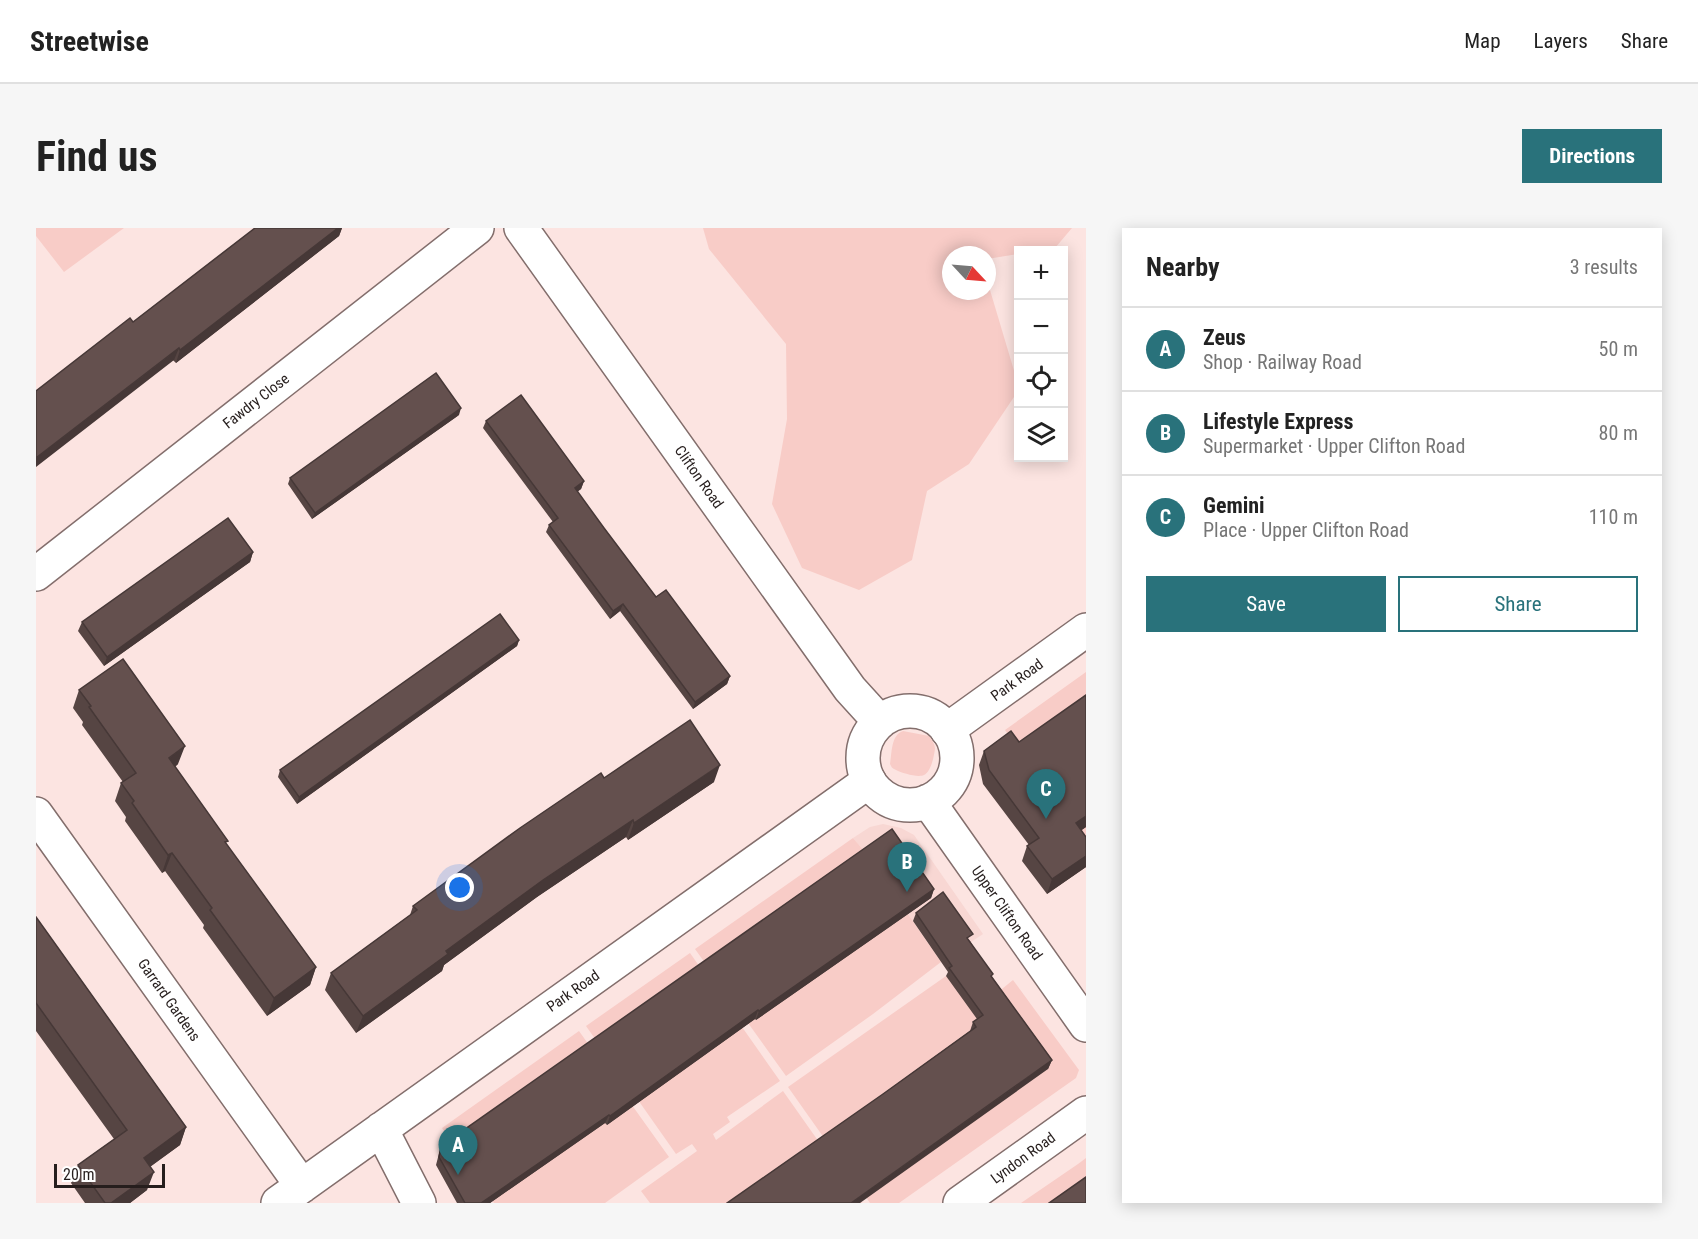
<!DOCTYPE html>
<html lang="en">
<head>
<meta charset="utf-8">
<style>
	:root { --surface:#fff; --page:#f6f6f6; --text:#222; --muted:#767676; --line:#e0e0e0; --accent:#29727b }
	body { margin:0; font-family:"Roboto Condensed",sans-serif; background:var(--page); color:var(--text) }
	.controls { position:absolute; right:18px; top:18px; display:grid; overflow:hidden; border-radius:0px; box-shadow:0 3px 15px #0003 }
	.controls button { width:54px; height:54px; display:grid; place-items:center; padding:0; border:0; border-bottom:2px solid var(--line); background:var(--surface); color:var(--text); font:30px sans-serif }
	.compass { position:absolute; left:906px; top:18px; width:54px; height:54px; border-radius:50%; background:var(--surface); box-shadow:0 3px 15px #0003; rotate:116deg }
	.scale { position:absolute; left:18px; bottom:15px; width:111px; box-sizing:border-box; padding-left:6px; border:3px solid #261e1d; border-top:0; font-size:16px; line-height:21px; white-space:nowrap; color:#261e1d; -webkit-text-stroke:4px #fff; paint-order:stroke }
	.you { position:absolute; left:424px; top:660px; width:21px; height:21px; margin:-15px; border:4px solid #fff; border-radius:50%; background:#1a73e8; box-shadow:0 0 0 9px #1a73e833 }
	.badge { display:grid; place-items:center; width:39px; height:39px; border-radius:50%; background:var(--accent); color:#fff; font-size:20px; font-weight:700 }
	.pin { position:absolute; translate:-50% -50px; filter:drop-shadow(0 2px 3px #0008) }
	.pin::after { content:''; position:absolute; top:32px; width:21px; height:18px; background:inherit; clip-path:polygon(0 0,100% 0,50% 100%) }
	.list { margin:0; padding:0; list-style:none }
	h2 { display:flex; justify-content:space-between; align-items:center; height:78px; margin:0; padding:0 24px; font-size:26px }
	h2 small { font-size:20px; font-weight:400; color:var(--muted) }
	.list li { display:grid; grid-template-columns:39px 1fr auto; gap:18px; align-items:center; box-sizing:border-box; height:84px; padding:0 24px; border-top:2px solid var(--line) }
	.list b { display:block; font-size:22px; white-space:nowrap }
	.list p { margin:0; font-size:20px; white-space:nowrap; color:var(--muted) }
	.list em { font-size:20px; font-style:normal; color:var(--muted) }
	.actions { display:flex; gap:12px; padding:18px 24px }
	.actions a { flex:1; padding:14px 0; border:2px solid var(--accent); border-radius:0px; text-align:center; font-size:21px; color:var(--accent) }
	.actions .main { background:var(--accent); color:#fff }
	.icon { flex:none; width:33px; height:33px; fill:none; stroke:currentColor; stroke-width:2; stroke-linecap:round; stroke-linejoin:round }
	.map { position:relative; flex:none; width:1050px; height:975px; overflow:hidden; border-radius:0px }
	header { display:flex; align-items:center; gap:36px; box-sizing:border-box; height:84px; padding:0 30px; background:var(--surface); border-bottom:2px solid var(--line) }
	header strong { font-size:28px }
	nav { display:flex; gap:33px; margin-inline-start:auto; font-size:21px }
	.intro { display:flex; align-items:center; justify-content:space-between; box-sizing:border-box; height:144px; padding:0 36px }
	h1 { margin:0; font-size:42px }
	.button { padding:15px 27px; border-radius:0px; background:var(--accent); color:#fff; font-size:21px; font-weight:700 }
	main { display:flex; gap:36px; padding:0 36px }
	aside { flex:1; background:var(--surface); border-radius:0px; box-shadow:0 3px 15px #0003 }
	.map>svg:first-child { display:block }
	.built { fill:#f8d7d3 }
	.green { fill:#f8ccc7 }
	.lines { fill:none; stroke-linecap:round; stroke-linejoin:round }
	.minor-casing { stroke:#836e6c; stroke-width:36 }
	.tertiary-casing { stroke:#836e6c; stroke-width:36 }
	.minor { stroke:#fff; stroke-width:33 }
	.tertiary { stroke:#fff; stroke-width:33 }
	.wall { fill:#564543 }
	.shaded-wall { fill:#463837 }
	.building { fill:#64504e; stroke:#463837; stroke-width:1.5 }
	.labels { text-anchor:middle; stroke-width:6; stroke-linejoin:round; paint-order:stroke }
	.street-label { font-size:15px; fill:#261e1d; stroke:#fff }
</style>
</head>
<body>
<header>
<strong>Streetwise</strong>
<nav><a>Map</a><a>Layers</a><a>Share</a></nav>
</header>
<div class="intro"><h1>Find us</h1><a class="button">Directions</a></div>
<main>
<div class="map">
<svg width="1050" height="975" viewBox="0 0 1050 975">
	<rect width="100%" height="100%" fill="#fce4e1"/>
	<path class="built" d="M847 596 865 600 878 607 947 706 905 734 830 625 817 610 834 599Z"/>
	<path class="green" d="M0 0H88L28 44 0 8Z
		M667 0H1036L1019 20 1004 22H982V26L951 31V27H915V63H951V52L982 156V163L933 236 891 263 876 332 823 362 766 340 736 276 751 191 750 116 673 21Z
		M1050 444V618L969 502Z
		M867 503 893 508C896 512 899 516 899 521 898 528 895 544 888 547 882 550 866 545 860 542 856 540 856 540 854 536 856 524 855 507 867 503Z
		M817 610 830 625 905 734 837 786 750 848 659 721Z
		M654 725 744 853 691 889 694 894 677 906 680 912 747 863 826 975H614L605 963 661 923 656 916 640 926 550 798Z
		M910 748 961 765 977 752 1043 842 1040 850 863 975H834L752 859Z
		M543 803 633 929 569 975H458L406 900Z
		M1050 930V975H985L1042 936Z"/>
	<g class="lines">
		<defs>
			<path id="minor" d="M0 346 441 0
				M911 502 1050 402
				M0 586 266 958
				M345 901 383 975
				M242 975 833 553
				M924 975 1050 885"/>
			<path id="tertiary" d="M485 0 814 461 844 494
				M827 530a47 47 0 1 1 94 0a47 47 0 1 1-94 0Z
				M892 573 1050 797"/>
		</defs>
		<use href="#minor" class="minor-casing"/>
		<use href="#tertiary" class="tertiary-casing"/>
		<use href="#minor" class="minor"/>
		<use href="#tertiary" class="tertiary"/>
	</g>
	<path class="wall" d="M219 0H306L303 8 140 135 97 94Z
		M423 187 276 291 252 256 254 250Z
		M450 193 548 253 545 261 541 264 620 369 694 448 691 456 657 481 584 383 574 391 510 304 513 297 517 294 447 200Z
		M217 324 214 334 68 438 42 403 46 394Z
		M483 412 481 418 261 576 242 549 244 542Z
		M43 462 142 536 139 539 190 616 280 739 274 757 231 788 167 700 168 697 129 643 126 645 89 593 90 589 79 573 85 555 87 554 46 497 47 494 37 480Z
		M983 514 1050 599 1045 602 1050 609V639L1011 666 986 633 991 618 993 617 947 556 943 537 948 523Z
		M568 550 678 554 592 612 590 609 501 669 408 737 406 743 320 805 289 762 295 745 374 687 377 678Z
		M898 661 895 670 720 792 719 791 571 897 569 895 454 975H421L400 937 405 918Z
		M880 685 934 713 956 749 1016 832 1012 841 847 866 934 803 937 794 941 791 910 748 912 744 877 693Z
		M0 689 150 899 144 917 114 939 111 962 94 975H49L35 955 42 937 78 911 0 803Z"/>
	<path class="shaded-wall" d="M302 0H306L303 8 140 135 144 122Z
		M143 120 138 132 0 239V230Z
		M425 180 423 187 276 291 279 285Z
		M548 253 545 261 536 267 539 260Z
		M217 324 214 334 68 438 71 429Z
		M587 376 584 383 574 391 577 383Z
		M483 412 481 418 261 576 263 569Z
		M694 448 691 456 657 481 659 474Z
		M149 518 142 536 126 548 133 530Z
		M684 537 678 554 592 612 598 595Z
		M1050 588V599L1035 610 1040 595Z
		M597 592 590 609 501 669 408 737 406 743 320 805 327 788 410 723 507 652Z
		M136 625 129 643 126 645 132 627Z
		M1050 628V639L1011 666 1016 651Z
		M898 661 895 670 720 792 723 783Z
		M280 739 274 757 231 788 238 770Z
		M722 782 719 791 571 897 574 888Z
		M1016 832 1012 841 824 975H815Z
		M573 887 569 895 454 975H445Z
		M150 899 144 917 101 948 108 930Z
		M118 944 111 962 94 975H75Z"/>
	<path class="building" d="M219 0H302L144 122 143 120 0 230V163L94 90 97 94Z
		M400 145 425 180 279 285 254 250Z
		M485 167 548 253 539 260 568 300 620 369 630 362 694 448 659 474 587 376 577 383 513 297 522 290 450 193Z
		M192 290 217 324 71 429 46 394Z
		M464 386 483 412 263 569 244 542Z
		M87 431 149 518 133 530 192 613 189 614 280 739 238 770 174 682 176 680 136 625 132 627 96 575 98 573 85 555 100 545 53 479 55 478 43 462Z
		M1050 467V588L1040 595 1050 609V628L1016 651 991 618 1003 610 953 542 948 523 975 503 983 514Z
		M654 492 684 537 598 595 597 592 507 652 410 723 412 726 327 788 295 745 381 682 377 678 484 600 565 545 568 550Z
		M856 601 898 661 723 783 722 782 574 888 573 887 445 975H429L403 929 405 918Z
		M907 664 937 706 931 710 957 746 955 748 1016 832 815 975H691L847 866 940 799 937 794 947 787 913 740 916 738 880 685Z
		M0 689 150 899 108 930 118 944 75 975H69L42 937 91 902 0 775Z
		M1050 949V975H1013Z"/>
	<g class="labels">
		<g class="street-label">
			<text transform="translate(220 173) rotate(-38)" y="5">Fawdry Close</text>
			<text transform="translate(663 249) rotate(55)" y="5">Clifton Road</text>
			<text transform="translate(981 452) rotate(-36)" y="5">Park Road</text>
			<text transform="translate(971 685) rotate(55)" y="5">Upper Clifton Road</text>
			<text transform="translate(537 763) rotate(-35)" y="5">Park Road</text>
			<text transform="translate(133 772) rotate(55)" y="5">Garrard Gardens</text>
			<text transform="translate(987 930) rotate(-36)" y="5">Lyndon Road</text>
		</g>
	</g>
</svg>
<div class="controls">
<button>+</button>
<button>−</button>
<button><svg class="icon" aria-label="locate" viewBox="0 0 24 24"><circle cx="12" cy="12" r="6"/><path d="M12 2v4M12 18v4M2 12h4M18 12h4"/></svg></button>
<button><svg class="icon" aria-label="layers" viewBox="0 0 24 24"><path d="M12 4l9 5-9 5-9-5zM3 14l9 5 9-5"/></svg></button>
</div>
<svg class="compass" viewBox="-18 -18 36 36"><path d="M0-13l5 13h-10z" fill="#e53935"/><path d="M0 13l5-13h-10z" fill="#767676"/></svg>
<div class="scale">20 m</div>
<div class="you"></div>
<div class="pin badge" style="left:422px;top:947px">A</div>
<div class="pin badge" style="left:871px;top:664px">B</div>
<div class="pin badge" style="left:1010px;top:591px">C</div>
</div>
<aside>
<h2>Nearby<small>3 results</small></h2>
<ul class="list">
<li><span class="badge">A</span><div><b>Zeus</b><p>Shop · Railway Road</p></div><em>50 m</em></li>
<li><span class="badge">B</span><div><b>Lifestyle Express</b><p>Supermarket · Upper Clifton Road</p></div><em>80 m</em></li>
<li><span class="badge">C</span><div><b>Gemini</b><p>Place · Upper Clifton Road</p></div><em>110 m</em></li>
</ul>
<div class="actions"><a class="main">Save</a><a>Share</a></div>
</aside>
</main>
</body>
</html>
